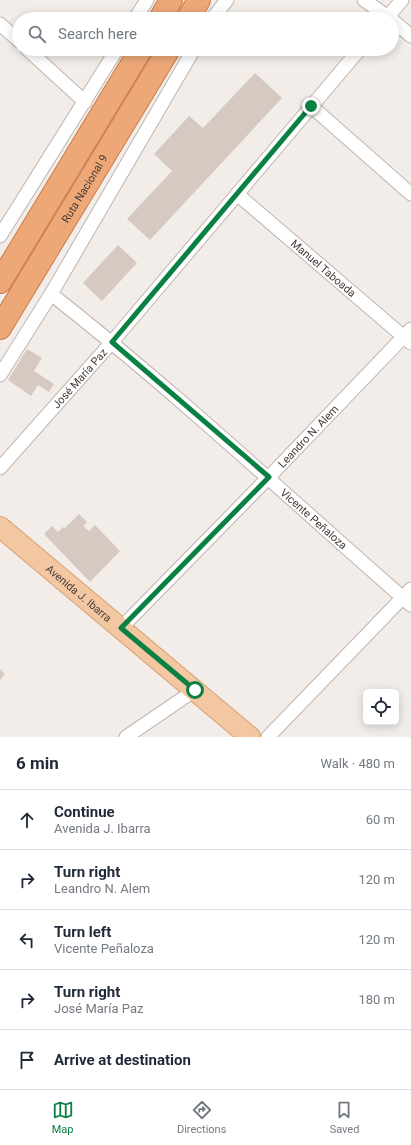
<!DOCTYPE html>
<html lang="en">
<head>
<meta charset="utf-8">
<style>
	:root { --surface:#fff; --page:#f6f6f7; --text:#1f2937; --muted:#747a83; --line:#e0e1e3; --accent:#0b8043 }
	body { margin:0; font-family:Roboto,sans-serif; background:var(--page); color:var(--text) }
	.controls { position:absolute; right:12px; bottom:12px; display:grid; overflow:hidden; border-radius:6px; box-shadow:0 2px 10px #0003 }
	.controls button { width:36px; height:36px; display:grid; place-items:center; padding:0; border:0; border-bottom:1px solid var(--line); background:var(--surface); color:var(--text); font:20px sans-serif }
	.stop { position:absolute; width:12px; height:12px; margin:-9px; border:3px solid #0b8043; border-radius:50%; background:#fff }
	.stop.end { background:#0b8043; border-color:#fff; box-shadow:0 1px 4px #0008 }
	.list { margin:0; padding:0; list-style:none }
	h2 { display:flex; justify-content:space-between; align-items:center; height:52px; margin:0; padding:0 16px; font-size:17px }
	h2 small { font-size:13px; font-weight:400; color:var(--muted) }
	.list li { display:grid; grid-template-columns:26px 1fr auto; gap:12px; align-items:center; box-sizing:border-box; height:60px; padding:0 16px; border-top:1px solid var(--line) }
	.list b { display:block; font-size:15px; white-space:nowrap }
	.list p { margin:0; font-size:13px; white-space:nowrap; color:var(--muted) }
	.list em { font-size:13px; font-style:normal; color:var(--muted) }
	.icon { flex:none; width:22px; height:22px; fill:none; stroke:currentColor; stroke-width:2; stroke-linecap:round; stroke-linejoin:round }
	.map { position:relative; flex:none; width:411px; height:737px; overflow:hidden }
	.search { position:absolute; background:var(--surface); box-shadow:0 2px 10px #0003; left:12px; right:12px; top:12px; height:44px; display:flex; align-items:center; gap:10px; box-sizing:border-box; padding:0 14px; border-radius:22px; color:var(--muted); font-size:15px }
	.sheet { height:352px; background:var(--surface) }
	nav { display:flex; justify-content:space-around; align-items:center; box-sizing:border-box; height:56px; border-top:1px solid var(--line); background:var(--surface); font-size:11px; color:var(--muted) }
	nav a { display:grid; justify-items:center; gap:2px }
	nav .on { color:var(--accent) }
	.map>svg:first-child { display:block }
	.building { fill:#d6c9c2 }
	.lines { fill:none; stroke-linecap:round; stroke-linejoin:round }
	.street-casing { stroke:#c0b5af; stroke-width:15 }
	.primary-casing { stroke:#d79f72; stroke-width:22 }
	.highway-casing { stroke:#cc7a48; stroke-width:24 }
	.street { stroke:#fff; stroke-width:13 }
	.primary { stroke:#f3c7a1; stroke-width:20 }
	.highway { stroke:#eea878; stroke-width:22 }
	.route { stroke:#0b8043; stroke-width:5 }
	.labels { text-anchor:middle; stroke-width:4; stroke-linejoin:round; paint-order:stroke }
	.street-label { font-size:11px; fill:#453c38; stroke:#fff }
</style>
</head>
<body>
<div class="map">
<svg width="411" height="737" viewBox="0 0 411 737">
	<rect width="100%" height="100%" fill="#f2ede9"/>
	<path class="building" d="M255 73 282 98 150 240 127 219 172 171 154 154 189 116 203 128Z
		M118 245 137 263 102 301 83 283Z
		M27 349 42 358 34 371 54 384 49 392 38 385 31 396 8 380Z
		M79 514 87 522 83 526 89 531 95 525 120 551 90 582 44 534 52 526 58 532 63 527 65 528Z
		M0 669 5 674 0 680Z"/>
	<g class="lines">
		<defs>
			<g id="street">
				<path d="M364 0 391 19"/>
				<path d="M135 19 147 0"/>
				<path d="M212 19 227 0"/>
				<path d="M386 19 402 0"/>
				<path d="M392 20 411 36"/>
				<path d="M0 24 19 41"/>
				<path d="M27 49 85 102"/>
				<path d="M311 106 411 194"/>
				<path id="s1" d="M237 194 411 343"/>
				<path d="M0 236 117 49"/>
				<path id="s2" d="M51 294C176 392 292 501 411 605"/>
				<path d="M0 375 51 294 194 49"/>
				<path id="s3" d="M0 468 112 342 360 49"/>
				<path id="s4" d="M121 628 269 477 411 329"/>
				<path d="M126 737 195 690"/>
				<path d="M268 737 411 589"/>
			</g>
			<g id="primary">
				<path id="s5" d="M0 527 250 737"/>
			</g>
			<g id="highway">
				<path d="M160 19 171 0"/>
				<path d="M188 19 199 0"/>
				<path d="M0 282 141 49"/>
				<path id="s6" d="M0 328 169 49"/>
			</g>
		</defs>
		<use href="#street" class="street-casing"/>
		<use href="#primary" class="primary-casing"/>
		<use href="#highway" class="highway-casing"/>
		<use href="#street" class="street"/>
		<use href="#primary" class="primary"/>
		<use href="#highway" class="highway"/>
	</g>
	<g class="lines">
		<path class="route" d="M195 690 121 628 269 477 112 342 311 106"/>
	</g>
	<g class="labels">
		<g class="street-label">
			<text dy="4" stroke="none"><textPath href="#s6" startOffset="163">Ruta Nacional 9</textPath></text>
			<text dy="4" stroke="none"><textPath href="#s1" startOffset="114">Manuel Taboada</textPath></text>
			<text dy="4" stroke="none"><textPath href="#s3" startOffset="120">José María Paz</textPath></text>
			<text dy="4" stroke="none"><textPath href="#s4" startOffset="268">Leandro N. Alem</textPath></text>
			<text dy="4" stroke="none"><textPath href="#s2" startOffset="346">Vicente Peñaloza</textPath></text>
			<text dy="4" stroke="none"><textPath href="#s5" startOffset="103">Avenida J. Ibarra</textPath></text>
		</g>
	</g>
</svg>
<div class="controls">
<button><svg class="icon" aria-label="locate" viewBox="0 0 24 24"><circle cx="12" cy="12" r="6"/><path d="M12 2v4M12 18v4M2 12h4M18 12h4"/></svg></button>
</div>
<div class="stop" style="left:195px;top:690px"></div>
<div class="stop end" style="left:311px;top:106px"></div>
<div class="search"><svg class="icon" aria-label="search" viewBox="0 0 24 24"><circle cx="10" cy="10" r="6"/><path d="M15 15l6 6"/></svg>Search here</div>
</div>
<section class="sheet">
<h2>6 min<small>Walk · 480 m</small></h2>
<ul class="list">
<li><svg class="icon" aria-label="ahead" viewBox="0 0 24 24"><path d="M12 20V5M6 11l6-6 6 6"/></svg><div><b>Continue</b><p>Avenida J. Ibarra</p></div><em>60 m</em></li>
<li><svg class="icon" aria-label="right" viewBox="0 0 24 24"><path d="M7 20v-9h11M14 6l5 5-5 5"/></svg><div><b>Turn right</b><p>Leandro N. Alem</p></div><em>120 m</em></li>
<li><svg class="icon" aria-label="left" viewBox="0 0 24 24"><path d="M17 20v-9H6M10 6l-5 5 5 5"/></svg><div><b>Turn left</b><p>Vicente Peñaloza</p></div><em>120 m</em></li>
<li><svg class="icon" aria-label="right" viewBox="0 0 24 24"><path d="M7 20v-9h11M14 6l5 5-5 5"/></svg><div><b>Turn right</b><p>José María Paz</p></div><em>180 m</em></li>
<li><svg class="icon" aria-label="arrive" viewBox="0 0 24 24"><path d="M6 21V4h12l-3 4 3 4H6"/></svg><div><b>Arrive at destination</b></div></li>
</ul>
</section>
<nav>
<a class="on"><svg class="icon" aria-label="map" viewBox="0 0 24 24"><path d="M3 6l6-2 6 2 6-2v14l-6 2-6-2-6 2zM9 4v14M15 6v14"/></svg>Map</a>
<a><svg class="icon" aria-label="directions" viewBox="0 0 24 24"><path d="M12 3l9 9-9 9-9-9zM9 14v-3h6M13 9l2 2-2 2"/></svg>Directions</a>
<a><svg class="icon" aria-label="saved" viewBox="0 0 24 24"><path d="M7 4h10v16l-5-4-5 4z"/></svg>Saved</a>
</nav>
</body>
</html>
